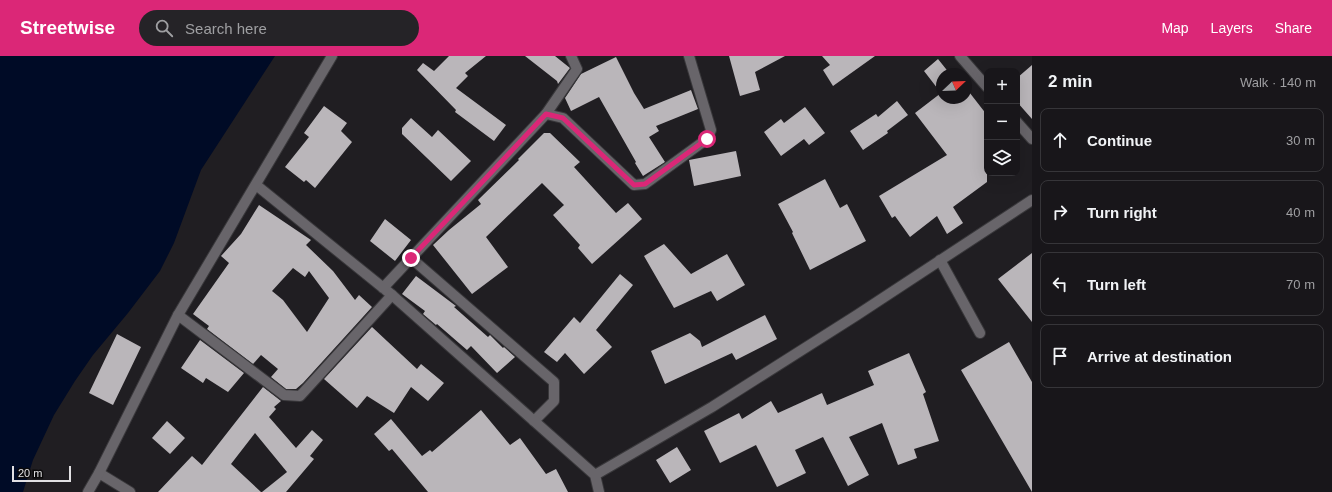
<!DOCTYPE html>
<html lang="en">
<head>
<meta charset="utf-8">
<style>
	:root { --surface:#18161a; --page:#252327; --text:#f1f3f6; --muted:#9f9fa2; --line:#363539; --accent:#db2777 }
	body { margin:0; font-family:Arial,sans-serif; background:var(--page); color:var(--text) }
	.controls { position:absolute; right:12px; top:12px; display:grid; overflow:hidden; border-radius:8px; box-shadow:0 4px 16px #0002 }
	.controls button { width:36px; height:36px; display:grid; place-items:center; padding:0; border:0; border-bottom:1px solid var(--line); background:var(--surface); color:var(--text); font:20px sans-serif }
	.compass { position:absolute; left:936px; top:12px; width:36px; height:36px; border-radius:50%; background:var(--surface); box-shadow:0 4px 16px #0002; rotate:67deg }
	.scale { position:absolute; left:12px; bottom:10px; width:59px; box-sizing:border-box; padding-left:4px; border:2px solid #e1e0e3; border-top:0; font-size:11px; line-height:14px; white-space:nowrap; color:#e1e0e3; -webkit-text-stroke:3px #0a090a; paint-order:stroke }
	.stop { position:absolute; width:12px; height:12px; margin:-9px; border:3px solid #db2777; border-radius:50%; background:#fff }
	.stop.end { background:#db2777; border-color:#fff; box-shadow:0 1px 4px #0008 }
	.list { margin:0; padding:0; list-style:none }
	h2 { display:flex; justify-content:space-between; align-items:center; height:52px; margin:0; padding:0 16px; font-size:17px }
	h2 small { font-size:13px; font-weight:400; color:var(--muted) }
	.list li { display:grid; grid-template-columns:26px 1fr auto; gap:12px; align-items:center; box-sizing:border-box; height:64px; margin:0 8px 8px; padding:0 8px; border:1px solid var(--line); border-radius:8px }
	.list b { display:block; font-size:15px; white-space:nowrap }
	.list em { font-size:13px; font-style:normal; color:var(--muted) }
	.icon { flex:none; width:22px; height:22px; fill:none; stroke:currentColor; stroke-width:2; stroke-linecap:round; stroke-linejoin:round }
	.map { position:relative; flex:none; width:1032px; height:436px; overflow:hidden }
	header { display:flex; align-items:center; gap:24px; box-sizing:border-box; height:56px; padding:0 20px; background:var(--accent); color:#fff }
	header strong { font-size:19px }
	nav { display:flex; gap:22px; margin-inline-start:auto; font-size:14px }
	.search { width:280px; height:36px; background:var(--page); display:flex; align-items:center; gap:10px; box-sizing:border-box; padding:0 14px; border-radius:22px; color:var(--muted); font-size:15px }
	main { display:flex }
	aside { flex:1; background:var(--surface) }
	.map>svg:first-child { display:block }
	.water { fill:#000b26 }
	.building { fill:#bab6ba; fill-rule:evenodd }
	.lines { fill:none; stroke-linecap:round; stroke-linejoin:round }
	.service-casing { stroke:#39383b; stroke-width:12 }
	.minor-casing { stroke:#39383b; stroke-width:12 }
	.tertiary-casing { stroke:#39383b; stroke-width:12 }
	.service { stroke:#68656a; stroke-width:10 }
	.minor { stroke:#68656a; stroke-width:10 }
	.tertiary { stroke:#68656a; stroke-width:10 }
	.route { stroke:#db2777; stroke-width:5 }
</style>
</head>
<body>
<header>
<strong>Streetwise</strong>
<div class="search"><svg class="icon" aria-label="search" viewBox="0 0 24 24"><circle cx="10" cy="10" r="6"/><path d="M15 15l6 6"/></svg>Search here</div>
<nav><a>Map</a><a>Layers</a><a>Share</a></nav>
</header>
<main>
<div class="map">
<svg width="1032" height="436" viewBox="0 0 1032 436">
	<rect width="100%" height="100%" fill="#201e22"/>
	<path class="water" d="M0 0H275L201 114 174 187 160 215 128 257 93 299 75 325 54 359 33 404 23 436H0Z"/>
	<path class="building" d="M449 0H486L465 17 468 20 456 32 506 69 494 85 455 56 456 54 417 14 423 7 434 15Z
		M525 0H555L570 12 558 28 557 25Z
		M729 0H785L755 16 760 34 740 40Z
		M822 0H875L833 30 823 14 830 9Z
		M616 1 634 37 644 53 691 34 698 53 656 70 659 75 649 81 665 106 643 120 635 107 636 106 599 41 571 55 565 42 581 18Z
		M938 3 950 18H942V42H966V32L987 59V126L953 151 963 167 947 178 937 160 910 181 895 160 892 162 879 140 947 99 915 57 941 37 924 15Z
		M1032 9V63L1017 46V22Z
		M897 45 908 59 887 75 888 77 863 94 850 75 876 58 878 61Z
		M324 50 347 67 341 75 352 86 315 132 306 124 304 126 285 111 309 81 304 77Z
		M805 51 825 77 809 89 804 83 781 100 764 76 781 63 784 67Z
		M411 62 432 81 438 74 471 105 451 125 402 78V72Z
		M544 77H550L580 106 574 111 616 157 628 147 642 163 592 208 578 192 580 189 553 159 564 149 542 127 486 181 508 211 472 238 433 189 449 174 481 148 478 144 519 104 518 103Z
		M736 95 741 120 694 130 689 104Z
		M825 123 840 152 847 148 866 185 810 214 792 177 793 176 778 148Z
		M259 149 311 184 306 189 333 215 355 244 359 239 372 251 303 327 296 333H286L271 321 278 313 261 299 253 308 207 273 209 270 193 258 229 207 221 200 241 178ZM293 212 305 221 309 215 329 242 307 276 283 244 272 235Z
		M385 163 411 184 395 205 370 185Z
		M664 188 691 218 727 198 745 229 717 245 711 235 674 252 644 200Z
		M1032 197V266L998 223Z
		M620 218 633 229 596 274 612 291 584 318 565 297 557 306 544 296 574 261 580 267Z
		M416 220 456 250 454 251 488 281 490 279 503 292 504 291 515 301 497 317 471 290 467 294 437 268 436 269 423 258 425 255 402 238Z
		M765 259 777 283 736 304 732 297 665 328 651 295 690 277 700 285 702 291Z
		M372 271 417 313 421 308 444 327 428 345 411 331 394 357 367 340 357 352 324 323Z
		M117 278 141 291 113 349 89 337Z
		M200 284 244 317 228 336 206 322 203 327 181 312Z
		M1009 286 1032 326V436L961 314Z
		M909 297 926 336 923 338 939 385 914 393 917 402 898 409 882 367 849 381 869 419 848 430 823 381 795 394 806 417 777 431 756 389 720 407 704 375 739 357 742 363 771 345 778 357 822 337 827 349 874 329 868 315Z
		M263 331 281 345 274 351 276 353 269 361 296 392 312 374 323 384 310 400 314 403 286 436H262L287 416 255 377 231 408 261 436H158L192 400 202 409Z
		M481 354 510 389 520 382 546 418 556 413 568 436H428L392 393 389 395 374 378 391 363 422 400 430 394 432 396Z
		M167 365 185 382 170 398 152 382Z
		M677 391 691 414 670 427 656 404Z"/>
	<g class="lines">
		<defs>
			<path id="service" d="M546 58 577 13 571 0
				M411 202 554 326V345L534 365
				M940 204 980 277
				M178 259 284 339 300 340 392 239
				M99 417 130 436"/>
			<path id="minor" d="M960 0 987 31
				M1017 66 1032 83
				M256 129 392 239 595 419 599 436
				M383 232 546 58 563 62 634 129 645 128 707 83 711 74 689 0
				M595 419 712 351 857 259 1032 144"/>
			<path id="tertiary" d="M88 436 99 417 178 259 332 0"/>
		</defs>
		<use href="#service" class="service-casing"/>
		<use href="#minor" class="minor-casing"/>
		<use href="#tertiary" class="tertiary-casing"/>
		<use href="#service" class="service"/>
		<use href="#minor" class="minor"/>
		<use href="#tertiary" class="tertiary"/>
	</g>
	<g class="lines">
		<path class="route" d="M411 202 546 58 563 62 634 129 645 128 707 83"/>
	</g>
</svg>
<div class="controls">
<button>+</button>
<button>−</button>
<button><svg class="icon" aria-label="layers" viewBox="0 0 24 24"><path d="M12 4l9 5-9 5-9-5zM3 14l9 5 9-5"/></svg></button>
</div>
<svg class="compass" viewBox="-18 -18 36 36"><path d="M0-13l5 13h-10z" fill="#e53935"/><path d="M0 13l5-13h-10z" fill="#9f9fa2"/></svg>
<div class="scale">20 m</div>
<div class="stop" style="left:707px;top:83px"></div>
<div class="stop end" style="left:411px;top:202px"></div>
</div>
<aside>
<h2>2 min<small>Walk · 140 m</small></h2>
<ul class="list">
<li><svg class="icon" aria-label="ahead" viewBox="0 0 24 24"><path d="M12 20V5M6 11l6-6 6 6"/></svg><div><b>Continue</b></div><em>30 m</em></li>
<li><svg class="icon" aria-label="right" viewBox="0 0 24 24"><path d="M7 20v-9h11M14 6l5 5-5 5"/></svg><div><b>Turn right</b></div><em>40 m</em></li>
<li><svg class="icon" aria-label="left" viewBox="0 0 24 24"><path d="M17 20v-9H6M10 6l-5 5 5 5"/></svg><div><b>Turn left</b></div><em>70 m</em></li>
<li><svg class="icon" aria-label="arrive" viewBox="0 0 24 24"><path d="M6 21V4h12l-3 4 3 4H6"/></svg><div><b>Arrive at destination</b></div></li>
</ul>
</aside>
</main>
</body>
</html>
